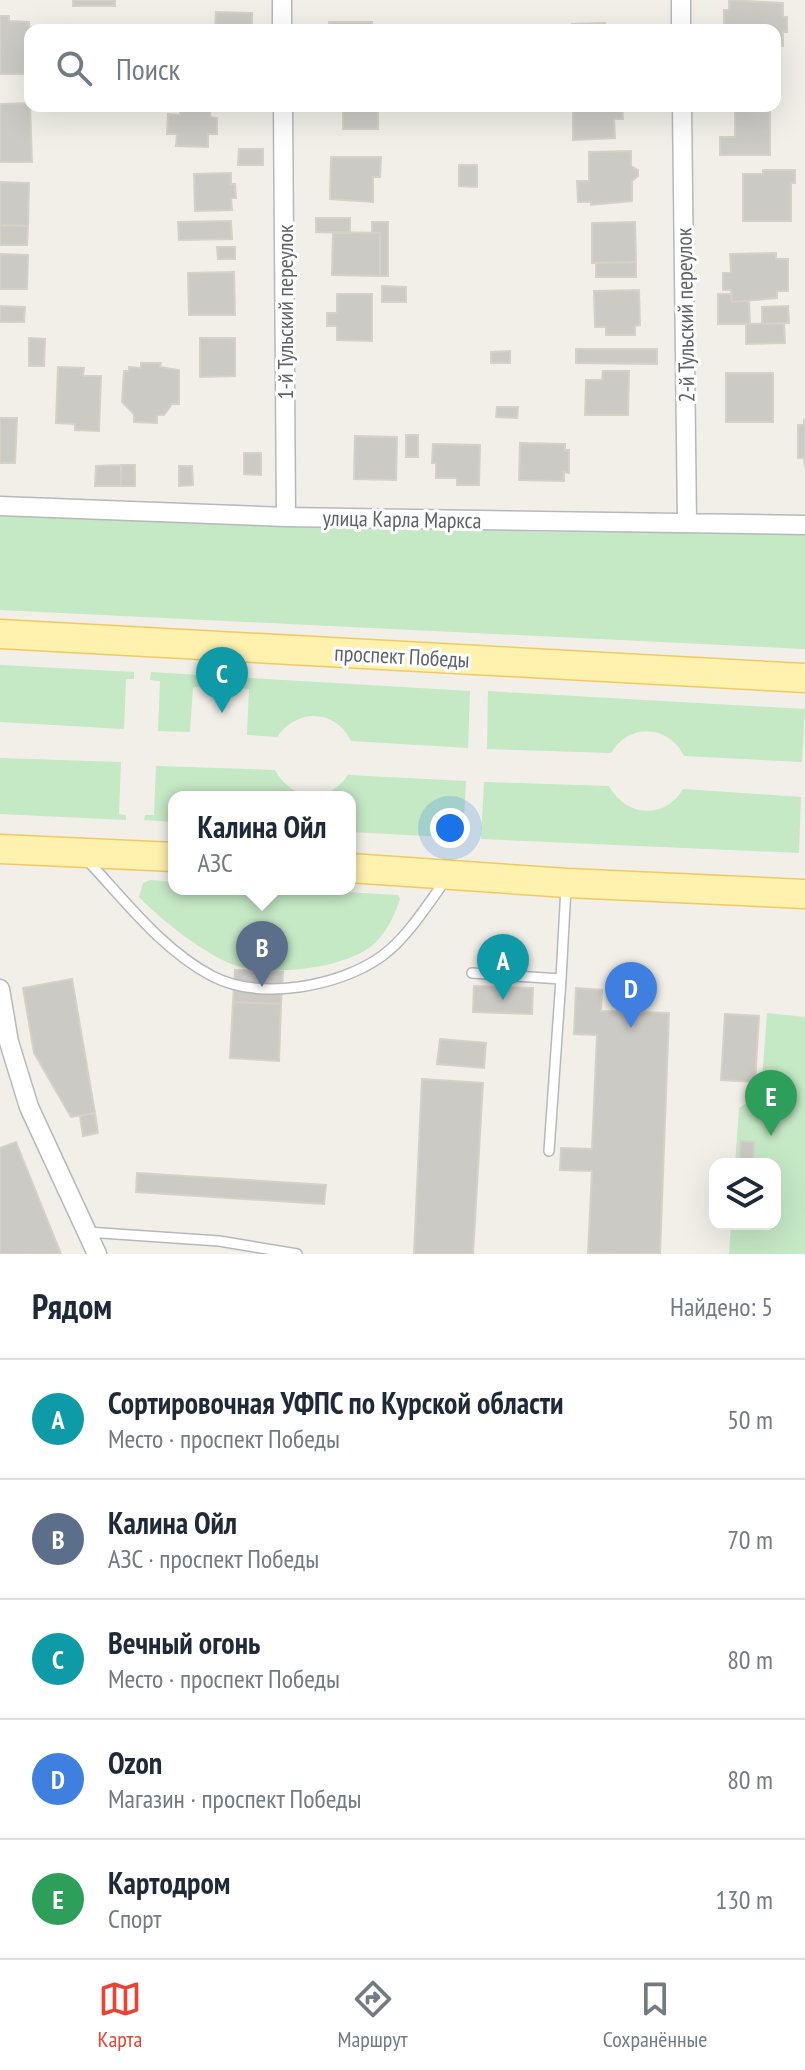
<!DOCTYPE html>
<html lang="ru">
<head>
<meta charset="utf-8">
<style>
	:root { --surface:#fff; --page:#f6f6f7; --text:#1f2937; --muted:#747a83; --line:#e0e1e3; --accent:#ea4335 }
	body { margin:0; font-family:"PT Sans Narrow",sans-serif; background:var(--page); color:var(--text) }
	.controls { position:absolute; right:24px; bottom:24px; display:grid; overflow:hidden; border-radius:16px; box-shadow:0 8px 32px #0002 }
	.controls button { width:72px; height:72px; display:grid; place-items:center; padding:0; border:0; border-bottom:2px solid var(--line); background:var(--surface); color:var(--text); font:40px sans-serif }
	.you { position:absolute; left:450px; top:828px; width:28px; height:28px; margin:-20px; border:6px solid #fff; border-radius:50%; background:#1a73e8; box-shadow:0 0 0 12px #1a73e833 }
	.badge { display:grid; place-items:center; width:52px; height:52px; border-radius:50%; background:var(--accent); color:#fff; font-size:26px; font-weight:700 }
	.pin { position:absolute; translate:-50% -66px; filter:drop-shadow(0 2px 4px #0008) }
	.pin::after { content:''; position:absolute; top:42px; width:28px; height:24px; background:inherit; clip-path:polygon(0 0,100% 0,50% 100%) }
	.popup { position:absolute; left:168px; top:791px; width:188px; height:104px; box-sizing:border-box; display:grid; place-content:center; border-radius:16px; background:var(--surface); filter:drop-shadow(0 2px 6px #0005); font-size:26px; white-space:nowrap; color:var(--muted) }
	.popup b { font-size:30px; color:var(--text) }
	.popup::after { content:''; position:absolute; left:50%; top:100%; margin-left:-16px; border:16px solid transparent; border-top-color:var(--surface) }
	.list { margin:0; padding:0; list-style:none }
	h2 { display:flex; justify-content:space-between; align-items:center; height:104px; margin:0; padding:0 32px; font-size:34px }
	h2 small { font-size:26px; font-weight:400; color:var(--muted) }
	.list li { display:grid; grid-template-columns:52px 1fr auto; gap:24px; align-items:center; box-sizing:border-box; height:120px; padding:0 32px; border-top:2px solid var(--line) }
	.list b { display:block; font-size:30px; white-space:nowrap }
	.list p { margin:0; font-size:26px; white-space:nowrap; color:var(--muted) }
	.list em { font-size:26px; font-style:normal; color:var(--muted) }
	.icon { flex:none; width:44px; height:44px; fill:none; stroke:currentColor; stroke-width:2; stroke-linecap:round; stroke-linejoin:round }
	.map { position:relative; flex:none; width:805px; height:1254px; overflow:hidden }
	.search { position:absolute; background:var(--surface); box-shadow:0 8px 32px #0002; left:24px; right:24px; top:24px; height:88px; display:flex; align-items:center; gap:20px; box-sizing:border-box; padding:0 28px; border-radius:16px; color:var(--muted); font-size:30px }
	.sheet { height:704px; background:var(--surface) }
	nav { display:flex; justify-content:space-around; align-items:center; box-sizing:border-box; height:112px; border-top:2px solid var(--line); background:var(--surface); font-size:22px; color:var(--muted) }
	nav a { display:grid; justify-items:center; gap:4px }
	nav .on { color:var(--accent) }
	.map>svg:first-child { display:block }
	.green { fill:#c5e8c5 }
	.building { fill:#cccac5; stroke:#d6d1c6; stroke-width:2 }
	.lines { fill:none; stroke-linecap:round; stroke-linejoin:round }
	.lane-casing { stroke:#b5b8bc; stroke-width:12 }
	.street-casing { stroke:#b5b8bc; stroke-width:21 }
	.primary-casing { stroke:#f2c960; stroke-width:31 }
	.lane { stroke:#fff; stroke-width:9 }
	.street { stroke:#fff; stroke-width:18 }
	.primary { stroke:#fff2af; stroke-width:28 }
	.labels { text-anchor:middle; stroke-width:6; stroke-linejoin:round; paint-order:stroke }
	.street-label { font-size:22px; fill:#5f6368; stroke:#fff }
</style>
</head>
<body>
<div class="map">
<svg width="805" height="1254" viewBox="0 0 805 1254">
	<rect width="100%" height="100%" fill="#f1efe8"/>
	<path class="green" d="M0 514 547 532 805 533V649L0 610Z
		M0 665 134 672V679H126L124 729 0 722Z
		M151 672 470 691 468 748 351 741C336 709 297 708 277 737L247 735 249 689 193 687 190 732 158 731 160 681 150 680Z
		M488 691 805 709 802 762 684 756C669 725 629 722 611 753L487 749Z
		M0 758 121 762 119 814 126 815V820L0 814Z
		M156 766 275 770C291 800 328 805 348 775L466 781 463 838 350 832V797H174V822L144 820 145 815H154Z
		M484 782 609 786C625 816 664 821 683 789L801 797 799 853 481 839Z
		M150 880 174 882V889H292L398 895 400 899C395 914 388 930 376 942 351 968 275 976 240 967 209 958 162 921 139 897L143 883Z
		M767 1013 805 1017V1254H729L731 1224H775V1164H735L739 1108 761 1093Z"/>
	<path class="building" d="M73 0H115V6H73Z
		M729 0 783 3V17H787V32H783V46H775V30H724V10H729Z
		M216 12 252 13V30H209L215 29Z
		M0 16H9V21L29 22V27H37V30H30V74H0Z
		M329 22H372V30H329Z
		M605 23V30H572V24Z
		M30 103 32 162H0V104Z
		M180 106H211L210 117 217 118V134H208V147L176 146 177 134H167L168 114 180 115Z
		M343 106H378V129H343Z
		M573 106H622L623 119H614L615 138 573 140Z
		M735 106H770V155H720V137H735Z
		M239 149H263V165H238Z
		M631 151V166L638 170V176L632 181V201L591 205V202H578L577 181H589V152Z
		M331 157H381L380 177H373V202L330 199Z
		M459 165H477V187L459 186Z
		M763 170H795V183H791V221H743V174H763Z
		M231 173V184H235L236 198H231L232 210 195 211 194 174Z
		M0 182 29 183 28 226 0 225Z
		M316 218H350V233L316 232Z
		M231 221 232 239 179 240 178 222Z
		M372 222H388V276H380V233H372Z
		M635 222 636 262 592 263V223Z
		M0 225 28 226 27 245H0Z
		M333 232 380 233V276L332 275Z
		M217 247H235V259H218Z
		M776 253V259H788V291H777V298L732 302 731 290H723V273H731L730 254Z
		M0 254 28 255 27 289H0Z
		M636 262V277H596V263Z
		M234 272 235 315H189L188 273Z
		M382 286 406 287V302H382Z
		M639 290 640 325 635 326V335H606V327H595L594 291Z
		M337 294H372V341L337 340V326H327V313H337Z
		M718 294H731L732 302 749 301 750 324H718Z
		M0 306 25 307 24 322H0Z
		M788 306 789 323 762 324V307Z
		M784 323 785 343 746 344V324Z
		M29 338 45 339 44 366H29Z
		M200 338H235V376L200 377Z
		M576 349H657V364L576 363Z
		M510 351V363H491V352Z
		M141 363H161L160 367 179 370V404H172L164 415H157V423L134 422V414L122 402 124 371H129V367L141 368Z
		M58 367 84 368 83 376H101L99 431 75 430V424L56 423Z
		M603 371H629L628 415H585L586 380H602Z
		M726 373H773V422H726Z
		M497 407H518L517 418 496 417Z
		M0 418H17L15 463H0Z
		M804 420H805V467L804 458H798V425H804Z
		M406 435H418V457H406Z
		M355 436 397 437 396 480 354 479Z
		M520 443 565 444V450H569V473L564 472V481L519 480Z
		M433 444 480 445 479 485H457V478H436V463H432Z
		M244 453H261V475L244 474Z
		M121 465H135V486H121Z
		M121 465V486H95L96 466Z
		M179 466H192L193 485 179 486Z
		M235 970 283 972 281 1004 233 1002Z
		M72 979 95 1113 71 1117 34 1053 23 988Z
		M474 986 533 988 532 1014 473 1012Z
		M576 988 602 990 601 1011 669 1013 660 1254 588 1253 592 1171 560 1170 561 1148 592 1149 597 1035 574 1034Z
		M233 1002 281 1004 279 1061 230 1058Z
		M725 1014 759 1016 755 1082 721 1080Z
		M440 1039 486 1043 484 1068 437 1064Z
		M422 1079 483 1083 473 1254H414Z
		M95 1113 98 1133 83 1136 80 1116Z
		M741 1141 754 1142 753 1164H739Z
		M16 1142 61 1254H0V1148Z
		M137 1173 326 1185 324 1204 136 1192Z"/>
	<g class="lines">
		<defs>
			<path id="lane" d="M86 859C124 899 162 950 212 976 260 1001 339 987 382 956 407 938 427 905 445 881
				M472 973 561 979 566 887
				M549 1151 561 979
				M87 1232 219 1241 297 1254"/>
			<path id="street" d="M282 0V30
				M681 0V30
				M283 106 286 517
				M682 106 687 523
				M0 506 286 517 805 525
				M0 989 9 1042 29 1107 97 1254"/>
			<path id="primary" d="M0 634 805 678
				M0 849 174 857
				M350 868 567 883 805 894"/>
		</defs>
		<use href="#lane" class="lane-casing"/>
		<use href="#street" class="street-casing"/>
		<use href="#primary" class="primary-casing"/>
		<use href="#lane" class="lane"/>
		<use href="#street" class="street"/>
		<use href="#primary" class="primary"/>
	</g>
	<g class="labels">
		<g class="street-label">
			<text transform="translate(285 312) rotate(-90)" y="8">1-й Тульский переулок</text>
			<text transform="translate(685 315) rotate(-91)" y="8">2-й Тульский переулок</text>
			<text transform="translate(402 519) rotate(1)" y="8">улица Карла Маркса</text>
			<text transform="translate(402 656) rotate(3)" y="8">проспект Победы</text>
		</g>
	</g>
</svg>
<div class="controls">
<button><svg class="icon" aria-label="layers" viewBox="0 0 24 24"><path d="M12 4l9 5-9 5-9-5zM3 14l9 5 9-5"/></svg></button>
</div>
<div class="you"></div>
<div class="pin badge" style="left:503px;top:1000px;background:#0f9aa8">A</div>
<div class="pin badge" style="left:262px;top:987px;background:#5c6f8a">B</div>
<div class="popup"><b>Калина Ойл</b>АЗС</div>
<div class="pin badge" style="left:222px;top:713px;background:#0f9aa8">C</div>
<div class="pin badge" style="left:631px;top:1028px;background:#3f7fe0">D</div>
<div class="pin badge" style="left:771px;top:1136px;background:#2e9e5b">E</div>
<div class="search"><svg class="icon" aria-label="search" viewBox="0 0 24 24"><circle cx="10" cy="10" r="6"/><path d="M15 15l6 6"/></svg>Поиск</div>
</div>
<section class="sheet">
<h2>Рядом<small>Найдено: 5</small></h2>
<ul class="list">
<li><span class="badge" style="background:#0f9aa8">A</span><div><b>Сортировочная УФПС по Курской области</b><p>Место · проспект Победы</p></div><em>50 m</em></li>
<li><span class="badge" style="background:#5c6f8a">B</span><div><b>Калина Ойл</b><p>АЗС · проспект Победы</p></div><em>70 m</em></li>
<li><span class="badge" style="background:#0f9aa8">C</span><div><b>Вечный огонь</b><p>Место · проспект Победы</p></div><em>80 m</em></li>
<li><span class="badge" style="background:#3f7fe0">D</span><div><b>Ozon</b><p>Магазин · проспект Победы</p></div><em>80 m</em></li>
<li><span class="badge" style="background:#2e9e5b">E</span><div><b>Картодром</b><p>Спорт</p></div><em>130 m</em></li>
</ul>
</section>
<nav>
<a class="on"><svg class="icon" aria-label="map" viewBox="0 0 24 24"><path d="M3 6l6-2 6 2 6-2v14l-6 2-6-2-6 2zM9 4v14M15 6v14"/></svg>Карта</a>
<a><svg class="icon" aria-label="directions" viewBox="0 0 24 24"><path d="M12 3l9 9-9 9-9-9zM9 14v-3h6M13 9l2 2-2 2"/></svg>Маршрут</a>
<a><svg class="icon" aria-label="saved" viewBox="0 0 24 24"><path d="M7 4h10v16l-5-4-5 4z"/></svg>Сохранённые</a>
</nav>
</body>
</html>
